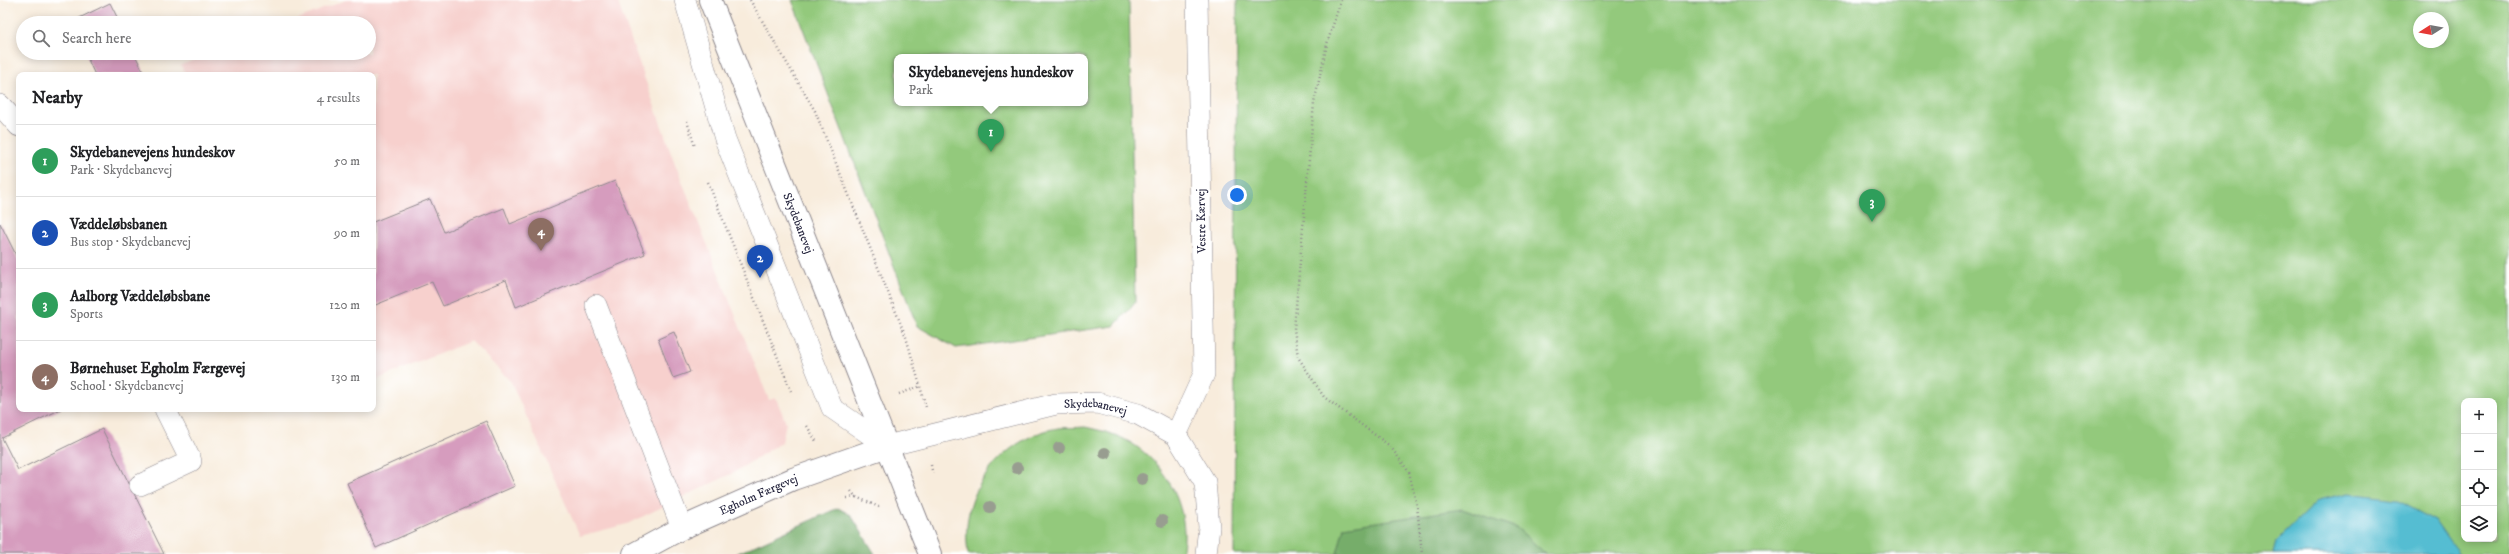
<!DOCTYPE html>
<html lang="en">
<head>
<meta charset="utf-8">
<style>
	:root { --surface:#fff; --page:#f2f2f2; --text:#202124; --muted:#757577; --line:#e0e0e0; --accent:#7c3aed }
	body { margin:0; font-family:"IM FELL DW Pica",serif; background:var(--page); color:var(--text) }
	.controls { position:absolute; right:12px; bottom:12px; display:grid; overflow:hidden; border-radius:8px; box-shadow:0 2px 10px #0003 }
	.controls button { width:36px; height:36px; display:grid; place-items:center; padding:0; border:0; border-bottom:1px solid var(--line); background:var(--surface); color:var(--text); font:20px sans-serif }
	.compass { position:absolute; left:2413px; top:12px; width:36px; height:36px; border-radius:50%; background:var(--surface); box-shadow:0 2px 10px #0003; rotate:259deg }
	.you { position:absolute; left:1237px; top:195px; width:14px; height:14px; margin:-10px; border:3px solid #fff; border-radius:50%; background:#1a73e8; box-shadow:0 0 0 6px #1a73e833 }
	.badge { display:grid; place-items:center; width:26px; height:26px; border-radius:50%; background:var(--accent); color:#fff; font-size:13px; font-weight:700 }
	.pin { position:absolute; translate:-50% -33px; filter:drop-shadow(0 1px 2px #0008) }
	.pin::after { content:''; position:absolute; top:21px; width:14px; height:12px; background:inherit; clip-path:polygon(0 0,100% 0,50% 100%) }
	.popup { position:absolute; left:894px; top:54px; width:194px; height:52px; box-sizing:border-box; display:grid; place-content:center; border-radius:8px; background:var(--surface); filter:drop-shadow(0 1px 3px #0005); font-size:13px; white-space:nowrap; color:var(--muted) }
	.popup b { font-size:15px; color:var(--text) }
	.popup::after { content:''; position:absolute; left:50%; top:100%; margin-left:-8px; border:8px solid transparent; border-top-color:var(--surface) }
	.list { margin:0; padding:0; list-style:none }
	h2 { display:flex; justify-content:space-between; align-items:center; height:52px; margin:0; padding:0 16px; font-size:17px }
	h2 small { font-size:13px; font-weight:400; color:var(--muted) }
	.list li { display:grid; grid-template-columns:26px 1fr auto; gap:12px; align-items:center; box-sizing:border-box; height:72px; padding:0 16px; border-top:1px solid var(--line) }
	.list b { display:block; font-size:15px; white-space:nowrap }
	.list p { margin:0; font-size:13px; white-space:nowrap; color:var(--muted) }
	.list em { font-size:13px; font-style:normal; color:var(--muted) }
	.icon { flex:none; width:22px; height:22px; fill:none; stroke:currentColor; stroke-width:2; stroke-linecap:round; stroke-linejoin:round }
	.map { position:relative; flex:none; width:2509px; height:554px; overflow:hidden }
	.search { position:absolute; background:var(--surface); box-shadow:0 2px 10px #0003; left:16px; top:16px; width:360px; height:44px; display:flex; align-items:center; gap:10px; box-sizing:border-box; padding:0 14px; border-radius:22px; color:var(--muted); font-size:15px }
	.panel { position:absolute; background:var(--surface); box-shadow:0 2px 10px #0003; left:16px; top:72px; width:360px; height:340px; border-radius:8px }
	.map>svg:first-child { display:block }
	.built { fill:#f7d0cd }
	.green { fill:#93c97b; stroke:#5a765b; fill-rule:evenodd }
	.forest { fill:#76ad6b; stroke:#4c6853 }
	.water { fill:#55bdd2; stroke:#3c7086 }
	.building { fill:#d69cbe }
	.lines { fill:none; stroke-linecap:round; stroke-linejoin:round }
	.lane-casing { stroke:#8d878c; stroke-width:22 }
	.street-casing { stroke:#8d878c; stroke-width:24 }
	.secondary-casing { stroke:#8d878c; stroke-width:24 }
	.path { stroke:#8d878c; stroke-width:2.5; stroke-dasharray:1 3; stroke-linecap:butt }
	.lane { stroke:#fff; stroke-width:21 }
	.street { stroke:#fff; stroke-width:22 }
	.secondary { stroke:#fff; stroke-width:22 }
	.tree { fill:#989d90 }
	.labels { text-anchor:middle; stroke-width:3; stroke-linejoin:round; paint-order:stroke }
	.street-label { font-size:12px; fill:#22223b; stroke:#fff }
</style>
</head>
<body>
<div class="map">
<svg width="2509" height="554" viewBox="0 0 2509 554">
	<rect width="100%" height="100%" fill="#fff"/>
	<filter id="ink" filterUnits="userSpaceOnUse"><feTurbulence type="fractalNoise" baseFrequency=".025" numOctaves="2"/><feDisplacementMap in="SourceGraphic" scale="8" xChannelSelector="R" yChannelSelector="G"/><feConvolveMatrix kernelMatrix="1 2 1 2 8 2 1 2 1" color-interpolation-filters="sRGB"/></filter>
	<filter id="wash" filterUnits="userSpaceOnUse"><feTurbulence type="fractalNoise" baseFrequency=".012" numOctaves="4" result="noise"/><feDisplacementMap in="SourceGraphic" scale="16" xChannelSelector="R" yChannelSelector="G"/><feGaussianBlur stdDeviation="0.9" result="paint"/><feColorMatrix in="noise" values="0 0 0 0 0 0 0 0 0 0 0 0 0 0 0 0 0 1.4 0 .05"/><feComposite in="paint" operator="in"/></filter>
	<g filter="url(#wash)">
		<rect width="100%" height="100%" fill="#f8ecdc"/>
		<path class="built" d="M346 0H617L674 161 769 400 776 398 786 423 782 442 733 473 627 524 580 536 511 382 471 341 373 381V75H186L181 65 212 53H369V23H288Z"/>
		<path class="green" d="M792 0H1129L1135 303 1114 326 956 348 917 326ZM897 57H1085V103H897Z
			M1237 0H2509V554H1234ZM2419 18H2443V42H2419ZM2464 401H2494V539H2464Z
			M1085 427C1094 429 1104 431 1112 434 1159 450 1193 505 1182 554H968C967 545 966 535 967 526 970 480 1011 435 1058 428 1067 427 1076 428 1085 427Z"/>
		<path class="forest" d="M838 508 851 515 875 554H736Z
			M1462 509 1517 528 1546 554H1337L1344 527Z"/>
		<path class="water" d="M2349 493 2397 499 2435 520 2459 554H2273L2276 541 2318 500Z"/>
		<g id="blocks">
			<path class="building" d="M110 3 120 23H69Z
				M85 53H134L145 75H95Z
				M615 181 645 254 516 307 506 280 443 306 432 282 373 306V222L430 199 444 232 504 208 510 224Z
				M0 223 19 261V409H61L2 438 18 470 102 429 164 554H0Z
				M674 332 690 372 673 378 658 339Z
				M486 421 515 486 376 548 347 483Z"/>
		</g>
	</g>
	<g filter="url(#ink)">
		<use href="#blocks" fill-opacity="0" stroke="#8d878c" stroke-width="1"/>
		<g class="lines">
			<defs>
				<g id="lane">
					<path id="s1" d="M685 0 725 139 832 408 887 446 1056 404 1097 403 1138 414 1176 435 1205 482 1209 527 1206 554"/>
					<path d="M0 105 19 126"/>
					<path d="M596 305 682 528"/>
					<path d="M1176 435 1204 374 1197 0"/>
					<path d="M140 485 191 461 165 409"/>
				</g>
				<g id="street">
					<path id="s2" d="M634 554 682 528 793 479 887 446"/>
				</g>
				<g id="secondary">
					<path id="s3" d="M710 0 930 554"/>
				</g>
			</defs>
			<use href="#lane" class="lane-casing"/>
			<use href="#street" class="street-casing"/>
			<use href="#secondary" class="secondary-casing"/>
			<path class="path" d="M750 0 815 111 906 337 926 407
				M1341 0 1327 44 1314 103 1294 329 1298 357 1324 397 1390 446 1409 472 1417 506 1422 554
				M687 121 695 147
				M708 182 791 391
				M899 394 921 386
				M807 426 816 441
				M931 465 933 476
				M851 491 856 497 879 507
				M847 498 856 497"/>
			<use href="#lane" class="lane"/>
			<use href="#street" class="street"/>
			<use href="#secondary" class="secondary"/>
		</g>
		<g class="tree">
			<circle cx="1059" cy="448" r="6"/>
			<circle cx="1105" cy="453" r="6"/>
			<circle cx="1017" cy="468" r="6"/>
			<circle cx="1142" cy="479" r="6"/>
			<circle cx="990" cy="507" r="6"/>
			<circle cx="1162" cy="521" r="6"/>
		</g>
	</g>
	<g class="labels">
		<g class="street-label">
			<text transform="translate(1201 221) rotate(-91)" y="4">Vestre Kærvej</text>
			<text dy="4" stroke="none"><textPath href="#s3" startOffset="240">Skydebanevej</textPath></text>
			<text dy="4" stroke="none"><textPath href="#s1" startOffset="715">Skydebanevej</textPath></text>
			<text dy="4" stroke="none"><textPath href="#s2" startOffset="138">Egholm Færgevej</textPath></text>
		</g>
	</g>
</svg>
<div class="controls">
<button>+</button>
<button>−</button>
<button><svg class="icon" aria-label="locate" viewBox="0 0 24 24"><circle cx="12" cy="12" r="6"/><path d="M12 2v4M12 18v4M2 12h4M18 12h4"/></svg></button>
<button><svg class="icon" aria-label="layers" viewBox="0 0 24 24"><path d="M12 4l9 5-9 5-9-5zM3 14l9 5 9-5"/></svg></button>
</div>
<svg class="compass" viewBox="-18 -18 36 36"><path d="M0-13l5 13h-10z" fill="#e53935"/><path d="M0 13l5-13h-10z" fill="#757577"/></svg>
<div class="you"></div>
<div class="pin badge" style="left:991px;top:152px;background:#2e9e5b">1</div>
<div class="popup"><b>Skydebanevejens hundeskov</b>Park</div>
<div class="pin badge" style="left:760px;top:278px;background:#1a4fb4">2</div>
<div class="pin badge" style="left:1872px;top:222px;background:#2e9e5b">3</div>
<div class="pin badge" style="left:541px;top:251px;background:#8d6e63">4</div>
<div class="search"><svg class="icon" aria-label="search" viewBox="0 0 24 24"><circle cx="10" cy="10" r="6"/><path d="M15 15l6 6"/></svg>Search here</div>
<section class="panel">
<h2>Nearby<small>4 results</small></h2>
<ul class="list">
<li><span class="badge" style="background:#2e9e5b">1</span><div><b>Skydebanevejens hundeskov</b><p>Park · Skydebanevej</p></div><em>50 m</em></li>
<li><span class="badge" style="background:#1a4fb4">2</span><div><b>Væddeløbsbanen</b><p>Bus stop · Skydebanevej</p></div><em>90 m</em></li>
<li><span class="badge" style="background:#2e9e5b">3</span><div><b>Aalborg Væddeløbsbane</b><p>Sports</p></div><em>120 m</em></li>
<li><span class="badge" style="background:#8d6e63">4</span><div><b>Børnehuset Egholm Færgevej</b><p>School · Skydebanevej</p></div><em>130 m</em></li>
</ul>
</section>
</div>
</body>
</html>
